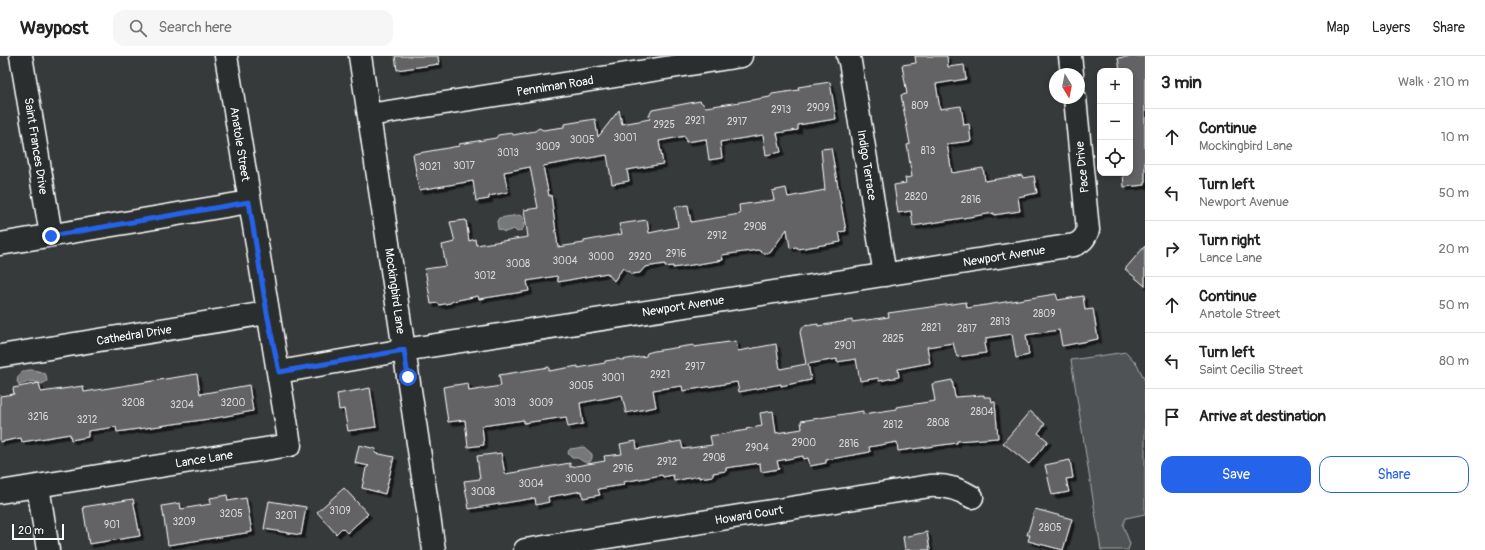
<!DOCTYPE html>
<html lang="en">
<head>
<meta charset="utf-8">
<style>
	:root { --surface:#fff; --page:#f6f6f6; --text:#222; --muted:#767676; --line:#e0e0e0; --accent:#2563eb }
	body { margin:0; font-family:Pangolin,sans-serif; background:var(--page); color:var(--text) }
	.controls { position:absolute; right:12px; top:12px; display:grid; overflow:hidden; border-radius:8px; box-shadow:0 2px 6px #0003 }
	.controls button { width:36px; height:36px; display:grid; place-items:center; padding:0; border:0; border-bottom:1px solid var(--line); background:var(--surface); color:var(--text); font:20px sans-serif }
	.compass { position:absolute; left:1049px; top:12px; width:36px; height:36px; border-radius:50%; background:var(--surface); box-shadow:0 2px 6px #0003; rotate:170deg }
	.scale { position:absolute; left:12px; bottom:10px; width:52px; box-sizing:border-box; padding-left:4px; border:2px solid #fff; border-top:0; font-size:11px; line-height:14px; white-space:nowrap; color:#fff; -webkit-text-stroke:3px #2a2d2e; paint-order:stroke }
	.stop { position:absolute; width:12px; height:12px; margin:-9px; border:3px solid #2563eb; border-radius:50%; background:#fff }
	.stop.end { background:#2563eb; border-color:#fff; box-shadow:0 1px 4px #0008 }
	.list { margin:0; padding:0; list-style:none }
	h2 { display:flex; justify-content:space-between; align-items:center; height:52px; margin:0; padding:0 16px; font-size:17px }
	h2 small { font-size:13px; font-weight:400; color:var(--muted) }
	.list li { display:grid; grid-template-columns:26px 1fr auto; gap:12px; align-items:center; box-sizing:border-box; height:56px; padding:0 16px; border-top:1px solid var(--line) }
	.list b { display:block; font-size:15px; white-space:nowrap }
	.list p { margin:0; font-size:13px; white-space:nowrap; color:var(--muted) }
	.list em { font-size:13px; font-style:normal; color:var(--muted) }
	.actions { display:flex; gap:8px; padding:12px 16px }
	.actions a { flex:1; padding:9px 0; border:1px solid var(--accent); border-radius:12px; text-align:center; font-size:14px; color:var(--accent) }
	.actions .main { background:var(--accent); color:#fff }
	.icon { flex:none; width:22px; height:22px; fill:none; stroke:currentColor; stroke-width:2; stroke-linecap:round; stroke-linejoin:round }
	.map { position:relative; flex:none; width:1145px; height:494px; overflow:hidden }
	header { display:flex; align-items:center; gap:24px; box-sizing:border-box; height:56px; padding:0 20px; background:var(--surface); border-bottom:1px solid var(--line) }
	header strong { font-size:19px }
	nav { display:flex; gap:22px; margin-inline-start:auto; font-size:14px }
	.search { width:280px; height:36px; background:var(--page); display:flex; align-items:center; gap:10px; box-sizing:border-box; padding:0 14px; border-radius:12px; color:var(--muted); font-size:15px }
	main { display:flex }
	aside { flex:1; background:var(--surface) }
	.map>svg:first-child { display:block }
	.green { fill:#505354; stroke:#a8a9aa }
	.water { fill:#767879; stroke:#adaeaf }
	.building { fill:#636465; stroke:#fff; filter:url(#shadow) }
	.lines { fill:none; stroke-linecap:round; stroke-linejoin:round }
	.minor-casing { stroke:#fff; stroke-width:25 }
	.minor { stroke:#2a2d2e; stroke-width:22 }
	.route { stroke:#2563eb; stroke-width:5 }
	.labels { text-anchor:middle; stroke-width:4; stroke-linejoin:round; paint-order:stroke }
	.number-label { font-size:10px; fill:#d8d8d8 }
	.street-label { font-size:12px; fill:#fff; stroke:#2a2d2e }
</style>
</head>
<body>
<header>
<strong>Waypost</strong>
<div class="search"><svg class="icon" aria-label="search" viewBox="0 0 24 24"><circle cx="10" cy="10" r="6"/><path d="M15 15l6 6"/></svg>Search here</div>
<nav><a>Map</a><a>Layers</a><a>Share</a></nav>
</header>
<main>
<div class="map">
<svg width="1145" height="494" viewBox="0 0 1145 494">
	<defs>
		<filter id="shadow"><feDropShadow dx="3.5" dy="3.5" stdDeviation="0" flood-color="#0009"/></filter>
	</defs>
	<rect width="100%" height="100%" fill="#373a3b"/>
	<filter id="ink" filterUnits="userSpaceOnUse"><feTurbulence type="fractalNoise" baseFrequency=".025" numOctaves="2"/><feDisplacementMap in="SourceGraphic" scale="8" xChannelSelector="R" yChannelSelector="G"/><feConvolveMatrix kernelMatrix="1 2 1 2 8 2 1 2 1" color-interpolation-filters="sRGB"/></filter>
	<g filter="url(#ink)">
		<path class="green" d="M1126 296 1137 308 1145 325V458L1126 462 1123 469 1130 488 1128 494H1101L1071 304Z"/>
		<path class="water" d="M519 159 523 161 524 171 521 175 517 176 514 173 505 176 498 173 497 165 499 162Z
			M29 314C35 314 41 315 46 319L47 325 42 328 32 325 19 329 17 325C18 318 22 315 29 314Z
			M584 391 592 398V402L590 406H584L578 402H572L569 399 568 396 570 393Z"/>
		<path class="building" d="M395 0H438L439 8 397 14Z
			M915 0H947L948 11 964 9 966 23 936 28 940 53 961 50 964 69 969 68 971 85 947 88 952 117 983 112 985 125 1022 119 1023 122 1034 120 1037 137 1018 141 1020 155 994 159V157L913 170 911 155 898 157 894 129 906 127 905 122 912 121 907 89 910 88 901 39 907 38 902 9 916 7Z
			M1133 0H1145V129L1124 131 1123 117H1130V52H1131L1130 15H1120L1118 2Z
			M830 26 836 63 798 69V74L777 77 781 96 766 99 763 79 720 86 722 102 709 104 706 83 686 86 685 80 659 85 663 108 627 114 629 125 612 128 607 99 543 110 549 140 551 139 558 191 584 187V185L622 178 619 168 647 164 649 177 678 171 675 151 688 149 691 166 740 158 739 149 774 144 772 135 786 132 788 141 825 134 821 93 831 92 846 175 839 176 841 186 798 193 797 191 790 192 787 173 770 197H763L758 194 722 199 723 204 673 212V210L665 211V208L645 211 640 217 632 218 623 212 614 225 607 217 558 226 557 220 527 225 529 235 479 243 478 240 453 245 450 247 439 249 438 247 431 248 425 213 446 210 442 189 455 186 450 166 466 164 469 185 475 183 476 189 528 181 524 154 538 152 530 111 504 116 508 136 489 140V143L476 145 473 125 419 134 413 98 459 90V88L496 82 498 79 512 77 513 79 535 75 539 72 543 74 564 71V68L595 63 598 81 619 54 622 68 650 63 649 60 652 54 700 45 706 51 740 46 770 41 772 38 799 34 798 31Z
			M1145 190V230L1125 213Z
			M1056 238 1058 244 1083 240 1085 254 1093 253 1098 283 1062 290 1059 274 1026 279 1029 299 1016 302 1012 278 986 282V288H984L986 297 957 301 953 287 927 291 930 307 898 313 899 321 879 325 878 322 860 325 856 303 837 306V303L808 308 811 324 781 330V328L739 336 737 326 683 335 682 330 653 334 656 351 626 357 622 339 580 347 583 368 568 371 566 361 524 367V364L482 370 484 389 468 391 465 364 448 366 443 331 468 327 469 335 501 330 499 319 549 311V315L578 310V312L605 307V305L618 303 621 304 646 300 647 297 654 295 694 289V291L736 285 738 295 776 288 780 313 806 308 800 276 804 270 818 268V270L852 264V266L889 261 888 257 966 246 967 252Z
			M197 318 200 338 249 329 253 355 216 362 117 376 116 371 88 375V381L71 384 70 378 22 386 21 382 0 386V340L14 338 13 332 39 327 41 336 83 330 84 336Z
			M952 324 955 341 984 339V341H991L992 346H995L998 382 957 385V387L898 395 897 386 869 391 870 396 826 404V407L810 410 808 402 803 403V400L777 405 779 413 761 416 760 407 726 412V415L713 417V420L699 422V420L674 425 673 419 663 421 662 419 623 426 624 429 598 433 600 439 583 442 582 435 548 441 549 446 536 449 535 442 469 453 464 425 480 423 477 400 501 397 505 418 570 407V411L605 405 604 400 622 398 620 388 636 385 637 393 681 385 683 393 712 389 710 380 747 374 746 373 762 370 760 357 773 355 776 377 802 373 801 365 863 355V358L897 353 896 351 935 345 932 328Z
			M370 332 376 371 348 375 344 353 339 354 337 338Z
			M1030 355 1045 368 1038 377 1048 385 1029 408 1003 387Z
			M359 389 376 393 375 397 394 401 385 438 362 432 366 412 369 410 355 407Z
			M1070 404 1073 422 1066 423 1069 436 1052 439 1045 409Z
			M344 432 368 458 347 477 342 472 336 478 317 456Z
			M227 439 228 445 246 442 252 476 168 489 162 450 180 447 181 453 211 448 210 442Z
			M133 443 140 480 89 488 83 451Z
			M269 445 306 451 301 479 264 473Z
			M1035 453 1072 463 1063 494 1028 485 1030 479H1027Z
			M927 476 930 494H905L903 481Z"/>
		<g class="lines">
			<defs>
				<path id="minor" d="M21 0 51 179
					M360 0 434 494
					M848 0 850 6 885 219
					M1070 0 1072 18
					M369 59 741 0
					M0 188 249 146
					M0 300 267 257
					M279 316 404 294 1074 189C1082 186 1085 182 1088 174L1075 42
					M38 430 48 494
					M0 436 290 389 226 0
					M525 494 930 430C945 429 959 433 972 441"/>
			</defs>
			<use href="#minor" class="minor-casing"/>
			<use href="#minor" class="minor"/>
		</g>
	</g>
	<g class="lines" filter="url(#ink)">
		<path class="route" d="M51 180 249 146 267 257 279 316 404 294 408 321"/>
	</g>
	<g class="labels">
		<g class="number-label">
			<text x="920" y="53">809</text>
			<text x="818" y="55">2909</text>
			<text x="781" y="57">2913</text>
			<text x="695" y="68">2921</text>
			<text x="737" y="69">2917</text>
			<text x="664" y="72">2925</text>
			<text x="625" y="85">3001</text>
			<text x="582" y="87">3005</text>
			<text x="548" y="94">3009</text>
			<text x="928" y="98">813</text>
			<text x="508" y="100">3013</text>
			<text x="464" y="113">3017</text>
			<text x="430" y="114">3021</text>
			<text x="916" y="144">2820</text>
			<text x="971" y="147">2816</text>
			<text x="755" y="174">2908</text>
			<text x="717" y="183">2912</text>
			<text x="676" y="201">2916</text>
			<text x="601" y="204">3000</text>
			<text x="640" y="204">2920</text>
			<text x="565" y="208">3004</text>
			<text x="518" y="211">3008</text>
			<text x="485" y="223">3012</text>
			<text x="1044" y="261">2809</text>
			<text x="1000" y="269">2813</text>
			<text x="931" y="275">2821</text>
			<text x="967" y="276">2817</text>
			<text x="893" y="286">2825</text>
			<text x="845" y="293">2901</text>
			<text x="695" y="314">2917</text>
			<text x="660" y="322">2921</text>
			<text x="613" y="325">3001</text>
			<text x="581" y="333">3005</text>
			<text x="133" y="350">3208</text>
			<text x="233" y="350">3200</text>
			<text x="505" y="350">3013</text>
			<text x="541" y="350">3009</text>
			<text x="182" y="352">3204</text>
			<text x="982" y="359">2804</text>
			<text x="38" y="364">3216</text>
			<text x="87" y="367">3212</text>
			<text x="938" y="370">2808</text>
			<text x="893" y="372">2812</text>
			<text x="804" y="390">2900</text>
			<text x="849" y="391">2816</text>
			<text x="757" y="395">2904</text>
			<text x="714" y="405">2908</text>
			<text x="667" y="409">2912</text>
			<text x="623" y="416">2916</text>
			<text x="578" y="426">3000</text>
			<text x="531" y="431">3004</text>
			<text x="483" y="439">3008</text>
			<text x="340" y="458">3109</text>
			<text x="231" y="461">3205</text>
			<text x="286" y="463">3201</text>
			<text x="184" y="469">3209</text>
			<text x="112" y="472">901</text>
			<text x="1050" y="475">2805</text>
		</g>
		<g class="street-label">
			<text transform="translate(555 30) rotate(-9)" y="4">Penniman Road</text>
			<text transform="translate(240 88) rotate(81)" y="4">Anatole Street</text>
			<text transform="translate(36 90) rotate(81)" y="4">Saint Frances Drive</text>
			<text transform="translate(867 109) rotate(81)" y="4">Indigo Terrace</text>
			<text transform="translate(1082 111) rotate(-96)" y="4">Pace Drive</text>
			<text transform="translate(1004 200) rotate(-9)" y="4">Newport Avenue</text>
			<text transform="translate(395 235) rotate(82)" y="4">Mockingbird Lane</text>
			<text transform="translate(683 250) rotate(-9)" y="4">Newport Avenue</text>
			<text transform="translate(134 279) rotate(-9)" y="4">Cathedral Drive</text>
			<text transform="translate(204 403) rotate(-9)" y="4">Lance Lane</text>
			<text transform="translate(749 459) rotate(-9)" y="4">Howard Court</text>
		</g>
	</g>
</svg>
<div class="controls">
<button>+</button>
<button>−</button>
<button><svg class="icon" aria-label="locate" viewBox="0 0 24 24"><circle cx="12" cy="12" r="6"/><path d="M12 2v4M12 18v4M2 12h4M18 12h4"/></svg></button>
</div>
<svg class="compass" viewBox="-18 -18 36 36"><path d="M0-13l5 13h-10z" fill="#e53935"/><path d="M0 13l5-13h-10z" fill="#767676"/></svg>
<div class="scale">20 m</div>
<div class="stop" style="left:408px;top:321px"></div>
<div class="stop end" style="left:51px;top:180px"></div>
</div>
<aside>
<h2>3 min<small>Walk · 210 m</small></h2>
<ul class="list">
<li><svg class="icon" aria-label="ahead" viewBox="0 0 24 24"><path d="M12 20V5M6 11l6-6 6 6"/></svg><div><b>Continue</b><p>Mockingbird Lane</p></div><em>10 m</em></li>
<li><svg class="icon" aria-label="left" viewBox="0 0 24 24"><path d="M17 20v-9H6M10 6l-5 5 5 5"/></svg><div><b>Turn left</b><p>Newport Avenue</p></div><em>50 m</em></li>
<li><svg class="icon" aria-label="right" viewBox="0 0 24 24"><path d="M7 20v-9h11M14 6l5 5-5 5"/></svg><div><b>Turn right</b><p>Lance Lane</p></div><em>20 m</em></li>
<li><svg class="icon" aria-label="ahead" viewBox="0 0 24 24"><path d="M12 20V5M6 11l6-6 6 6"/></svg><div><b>Continue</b><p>Anatole Street</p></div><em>50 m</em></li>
<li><svg class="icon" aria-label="left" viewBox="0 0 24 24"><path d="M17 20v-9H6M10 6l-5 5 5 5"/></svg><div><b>Turn left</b><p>Saint Cecilia Street</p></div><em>80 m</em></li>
<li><svg class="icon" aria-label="arrive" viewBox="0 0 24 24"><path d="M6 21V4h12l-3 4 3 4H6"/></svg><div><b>Arrive at destination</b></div></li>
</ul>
<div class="actions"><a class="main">Save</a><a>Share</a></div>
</aside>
</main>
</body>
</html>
